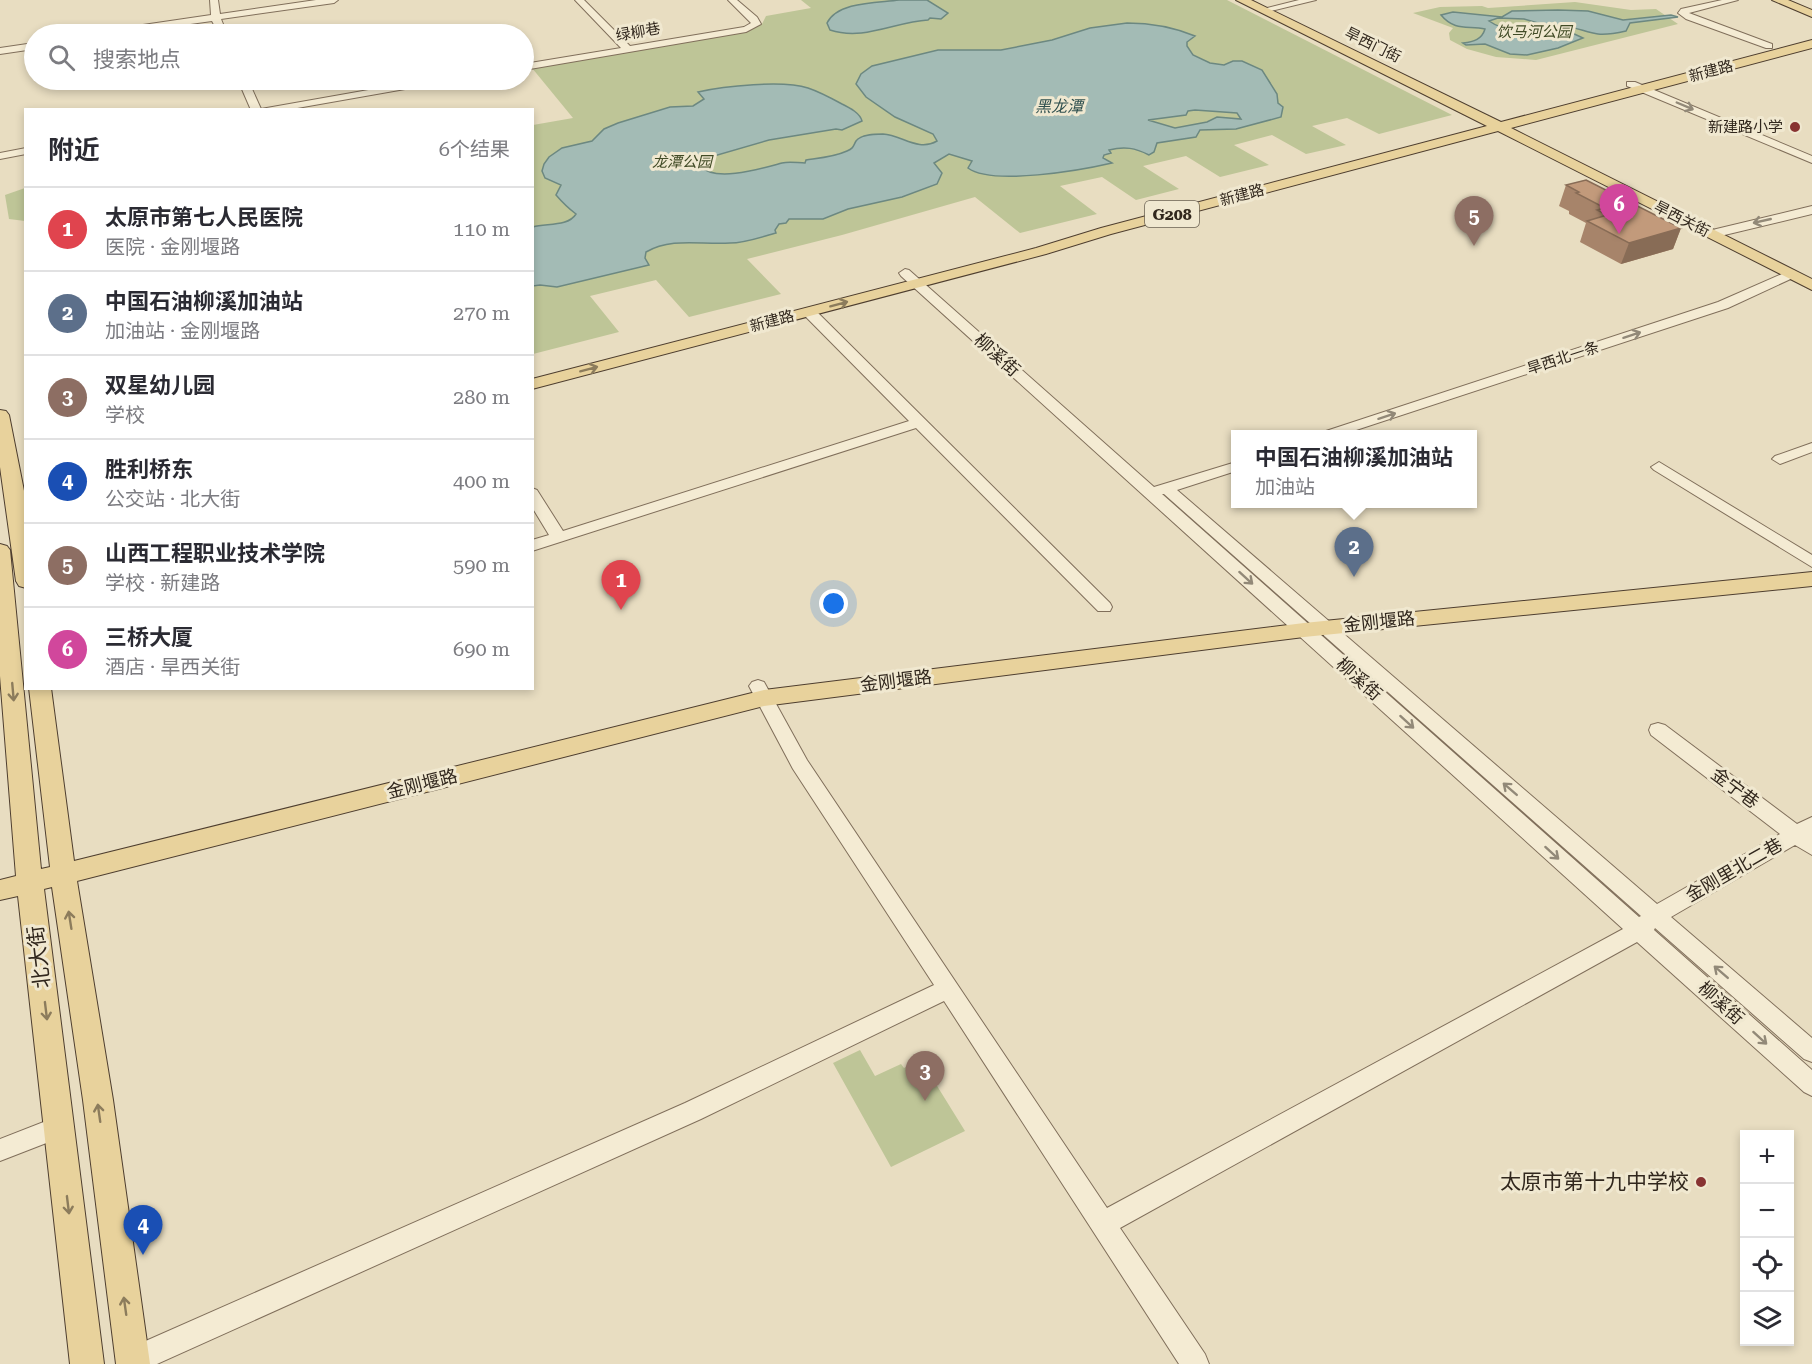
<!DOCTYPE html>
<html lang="zh">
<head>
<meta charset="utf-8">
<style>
	:root { --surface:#fff; --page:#f7f7f7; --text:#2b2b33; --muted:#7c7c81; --line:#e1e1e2; --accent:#883332 }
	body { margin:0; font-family:"Roboto Serif","Noto Sans SC",serif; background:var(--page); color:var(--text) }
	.controls { position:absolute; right:18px; bottom:18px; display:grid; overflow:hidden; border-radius:0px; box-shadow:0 3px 9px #0003 }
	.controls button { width:54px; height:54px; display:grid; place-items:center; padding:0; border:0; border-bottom:2px solid var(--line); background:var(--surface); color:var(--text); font:30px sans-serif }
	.you { position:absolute; left:834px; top:604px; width:21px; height:21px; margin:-15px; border:4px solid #fff; border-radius:50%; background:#1a73e8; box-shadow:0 0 0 9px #1a73e833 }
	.badge { display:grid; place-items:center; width:39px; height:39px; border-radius:50%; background:var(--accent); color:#fff; font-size:20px; font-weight:700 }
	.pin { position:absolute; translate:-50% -50px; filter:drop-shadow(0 2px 3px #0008) }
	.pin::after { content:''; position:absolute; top:32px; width:21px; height:18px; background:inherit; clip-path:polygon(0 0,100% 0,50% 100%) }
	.popup { position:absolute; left:1231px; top:430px; width:246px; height:78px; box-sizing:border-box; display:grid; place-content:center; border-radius:0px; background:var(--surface); filter:drop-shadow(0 2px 4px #0005); font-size:20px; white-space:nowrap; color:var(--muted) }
	.popup b { font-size:22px; color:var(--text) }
	.popup::after { content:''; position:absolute; left:50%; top:100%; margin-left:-12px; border:12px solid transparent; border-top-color:var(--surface) }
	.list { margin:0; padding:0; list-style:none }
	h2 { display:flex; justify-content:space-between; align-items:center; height:78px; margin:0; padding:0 24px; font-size:26px }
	h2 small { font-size:20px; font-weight:400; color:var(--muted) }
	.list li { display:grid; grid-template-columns:39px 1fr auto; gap:18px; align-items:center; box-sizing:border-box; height:84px; padding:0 24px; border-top:2px solid var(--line) }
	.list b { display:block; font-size:22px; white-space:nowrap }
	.list p { margin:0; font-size:20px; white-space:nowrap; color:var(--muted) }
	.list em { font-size:20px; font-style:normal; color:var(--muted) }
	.icon { flex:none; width:33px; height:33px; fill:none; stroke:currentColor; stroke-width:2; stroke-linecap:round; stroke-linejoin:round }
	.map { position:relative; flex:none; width:1812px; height:1364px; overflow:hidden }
	.search { position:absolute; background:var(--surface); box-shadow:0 3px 9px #0003; left:24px; top:24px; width:510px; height:66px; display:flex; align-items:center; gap:15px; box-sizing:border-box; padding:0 21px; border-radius:33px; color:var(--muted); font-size:22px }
	.panel { position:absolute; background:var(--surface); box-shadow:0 3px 9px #0003; left:24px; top:108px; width:510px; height:582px; border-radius:0px }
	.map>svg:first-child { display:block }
	.green { fill:#bec597 }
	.water { fill:#a3bbb5; stroke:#6c8881; stroke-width:1.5; fill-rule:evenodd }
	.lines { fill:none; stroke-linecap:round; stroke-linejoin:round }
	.minor-casing { stroke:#806f5b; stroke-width:2 }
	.major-casing { stroke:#4e3e2f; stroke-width:2 }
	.minor { fill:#f4ebd3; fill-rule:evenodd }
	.major { fill:#e8d29c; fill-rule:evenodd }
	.wall { fill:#a7846a }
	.shaded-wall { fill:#886c56 }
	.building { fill:#c29a7b; stroke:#886c56; stroke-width:1.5 }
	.oneway { stroke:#928978 }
	.oneway2 { stroke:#8c7c5c }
	.poi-dot { fill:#883332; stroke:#f0e8d0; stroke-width:2 }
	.labels { text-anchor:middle; stroke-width:6; stroke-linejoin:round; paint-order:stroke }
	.far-street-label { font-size:15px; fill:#31271d; stroke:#f0e8d0 }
	.far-park-label { font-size:15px; font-style:italic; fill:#414b26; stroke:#f0e8d0 }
	.far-poi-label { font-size:15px; fill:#31271d; stroke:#f0e8d0; text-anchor:end }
	.far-water-label { font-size:16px; font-style:italic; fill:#2e4f4e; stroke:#f0e8d0 }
	.shield { fill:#f0e8d0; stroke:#6a6153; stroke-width:1.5 }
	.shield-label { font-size:16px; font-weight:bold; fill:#31271d }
	.street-label { font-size:18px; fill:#31271d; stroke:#f0e8d0 }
	.near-street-label { font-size:21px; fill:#31271d; stroke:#f0e8d0 }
	.near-poi-label { font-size:21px; fill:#31271d; stroke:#f0e8d0; text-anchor:end }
</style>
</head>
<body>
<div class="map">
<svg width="1812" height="1364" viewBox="0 0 1812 1364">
	<rect width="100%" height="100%" fill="#e8ddc1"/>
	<path class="green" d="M801 0H1227L1452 115 1379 134 1347 118 1312 126 1346 145 1306 154 1272 135 1234 145 1269 165 1220 177 1186 156 1143 166 1179 189 1136 200 1102 177 1060 186 1097 214 1020 233 975 197 842 235 747 259 781 294 689 317 656 280 590 296 619 332 533 354V125L573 118 532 68 750 30 762 24 766 16 811 8Z
		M1575 2 1631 10 1656 9 1678 24 1536 60 1496 57 1467 49 1450 40 1449 33 1453 28 1413 13 1440 7 1482 6 1488 8Z
		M25 188V221L9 219 5 195Z
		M860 1050 875 1076 901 1064 904 1068 921 1060 965 1131 891 1167 833 1063Z"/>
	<path class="water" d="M899 0H927L948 13 941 19 930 18 928 20C894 22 864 41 830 30L827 23C838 1 879 3 899 0Z
		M1558 10 1588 11 1623 20 1671 15 1678 17 1630 23 1626 31C1617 33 1608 35 1598 34 1584 33 1564 20 1552 30L1570 32 1583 38 1558 48 1527 55 1510 54 1485 44 1466 45 1463 43C1474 42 1482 39 1485 29 1469 25 1455 32 1441 15L1453 12 1502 17 1512 11ZM1498 18 1524 19 1541 24 1543 27C1528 35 1502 30 1489 21Z
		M1127 23C1152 23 1173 27 1195 36L1187 42V46L1193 55 1210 63 1224 65 1233 61H1242L1262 70 1277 94 1278 103 1283 107 1281 117 1236 129 1200 130 1196 137 1157 143 1154 152 1149 155C1135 148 1125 146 1109 150L1111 153 1104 155 1103 158 1112 163C1082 170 992 186 968 168L972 161 949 154 934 163 942 173 937 184 902 197 848 209 823 219H789L786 223 779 224 775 230 776 233C761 237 745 243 730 243 701 245 672 237 646 252L645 258 649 265 557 287 540 285 533 286V227C546 223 568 227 576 214 568 208 562 202 556 195L561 185 545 178 542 171 544 164 549 157 562 148 592 141 604 129 618 123 670 107 693 106 704 99 698 92C724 86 783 80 808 88 820 92 831 98 842 104 850 108 860 113 862 121L842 130 836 129 769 140 700 160V166C715 183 763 168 782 163 790 161 798 163 805 163L806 160C820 158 834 157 847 151 854 148 853 146 856 141 861 134 875 134 883 134 902 135 918 152 937 141L933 134 895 117 866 97 856 84 861 74 872 66 938 50H1001L1052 40 1090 28ZM1195 110 1237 113 1241 119 1217 117 1207 122 1175 128 1148 120 1186 115 1188 111Z"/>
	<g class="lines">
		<defs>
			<path id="minor" d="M210 0H218L220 14 316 0H338L334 3 221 19 227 34H219L212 21 118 34H97L102 31 211 15Z
				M575 0H584L630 46 744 27 751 23 728 0H737L757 17 761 24 746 32 524 70V64L621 48Z
				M1299 0H1316L1263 13 1259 10Z
				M1722 0H1738L1689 13 1772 44V48H1766L1686 19 1678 13 1681 9Z
				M34 43V49L0 54V48Z
				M238 80H248L261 109 425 80H444L439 83 286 110H251Z
				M1627 82H1635L1812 156V163L1627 86Z
				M26 148V154L0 159V153Z
				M1812 206V214L1712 238 1706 234 1708 231Z
				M905 269 909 270 1154 487 1236 462V471L1177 490 1657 904 1780 834 1651 735 1649 730 1651 725 1658 723 1665 725 1797 824 1812 817V855L1795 845 1671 917 1812 1038V1062L1804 1059 1655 928 1654 930 1812 1070V1096L1804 1092 1637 942 1120 1228 1205 1354 1209 1364H1179L944 1001 701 1119 157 1364H121L119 1361 123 1351 685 1103 934 985 793 769 749 686 752 682 758 680 764 682 807 760 1107 1208 1623 929 901 276 899 273ZM1162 494H1164L1641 916 1639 917Z
				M1791 270 1795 271 1797 274 1795 277 1728 308 1344 434H1324L1326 431 1718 302Z
				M809 308 814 309 1110 603 1112 607 1110 611H1098L916 428 532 551V540L549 535 532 507V488L537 490 563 531 909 421 804 315 802 312 804 309Z
				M1812 443V452L1780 464 1772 459 1775 456Z
				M1659 462 1812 555V567L1654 470 1651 467Z
				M59 1116 67 1119 71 1127 67 1135 0 1161V1139Z"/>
			<path id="major" d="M1236 0H1251L1501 122 1812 40V48L1511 128 1812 279V290L1498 131 1111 234 1046 254 532 389V379L1036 248 1101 228 1487 126Z
				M1772 0H1788L1812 10V17Z
				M0 410 6 411 9 415 26 501V588L19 586 16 581 0 467Z
				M0 544 7 546 10 550 41 869 50 867 29 688H51L74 861 764 690 1304 623 1812 572V586L1304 637 764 706 77 881 113 1100 150 1364H116L83 1100 52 887 44 889 104 1364H70L18 896 0 900V880L16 876 0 676Z"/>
		</defs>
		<use href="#minor" class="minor-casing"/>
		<use href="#major" class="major-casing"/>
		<use href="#minor" class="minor"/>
		<use href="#major" class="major"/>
	</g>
	<path class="wall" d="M1566 185 1681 228 1673 249 1621 264 1580 242 1586 223 1569 214V211L1559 206Z"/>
	<path class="shaded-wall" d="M1681 228 1673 249 1621 264 1629 243Z"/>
	<path class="building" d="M1586 180 1681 228 1629 243 1587 221 1607 215 1597 210 1605 208 1576 193 1579 192 1566 185Z"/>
	<defs><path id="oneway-shaft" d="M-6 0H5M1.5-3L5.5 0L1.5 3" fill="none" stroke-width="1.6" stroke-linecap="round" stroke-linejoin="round" transform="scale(1.5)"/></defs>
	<g class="oneway">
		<use href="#oneway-shaft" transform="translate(1685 106) rotate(23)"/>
		<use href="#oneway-shaft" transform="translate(1762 221) rotate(167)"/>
		<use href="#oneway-shaft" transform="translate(1632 335) rotate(-18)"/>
		<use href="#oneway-shaft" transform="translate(1387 416) rotate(-18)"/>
		<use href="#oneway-shaft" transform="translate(1246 578) rotate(42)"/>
		<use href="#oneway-shaft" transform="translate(1407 722) rotate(42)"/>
		<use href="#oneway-shaft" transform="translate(1510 789) rotate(-139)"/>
		<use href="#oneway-shaft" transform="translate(1552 853) rotate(42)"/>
		<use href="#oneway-shaft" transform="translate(1721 972) rotate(-139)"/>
		<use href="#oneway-shaft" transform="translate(1760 1038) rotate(42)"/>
	</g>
	<g class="oneway2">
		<use href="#oneway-shaft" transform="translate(839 304) rotate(-15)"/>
		<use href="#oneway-shaft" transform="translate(589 369) rotate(-15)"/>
		<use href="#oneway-shaft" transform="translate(13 692) rotate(85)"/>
		<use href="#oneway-shaft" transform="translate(70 920) rotate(-99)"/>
		<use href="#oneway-shaft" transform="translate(46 1011) rotate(83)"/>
		<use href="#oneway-shaft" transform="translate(99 1113) rotate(-98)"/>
		<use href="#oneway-shaft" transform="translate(68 1205) rotate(83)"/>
		<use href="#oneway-shaft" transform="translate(125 1306) rotate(-98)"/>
	</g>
	<g class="poi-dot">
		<circle cx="1795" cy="127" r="6"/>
		<circle cx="1701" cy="1182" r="6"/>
	</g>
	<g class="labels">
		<g class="far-street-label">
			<text transform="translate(638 32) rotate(-10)" y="5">绿柳巷</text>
			<text transform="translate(1373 45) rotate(26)" y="5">旱西门街</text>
			<text transform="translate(1711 71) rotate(-15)" y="5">新建路</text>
			<text transform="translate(1242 195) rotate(-15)" y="5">新建路</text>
			<text transform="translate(1682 219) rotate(27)" y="5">旱西关街</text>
			<text transform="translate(772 321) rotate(-15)" y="5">新建路</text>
			<text transform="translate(1563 358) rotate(-18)" y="5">旱西北一条</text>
		</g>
		<g class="far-park-label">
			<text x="1534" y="37">饮马河公园</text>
			<text x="682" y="167">龙潭公园</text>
		</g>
		<g class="far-poi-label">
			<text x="1783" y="132">新建路小学</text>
		</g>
		<g class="far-water-label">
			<text x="1059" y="112">黑龙潭</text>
		</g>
		<rect class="shield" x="1145" y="201" width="54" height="26" rx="4.5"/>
		<g class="shield-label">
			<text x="1172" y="220">G208</text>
		</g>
		<g class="street-label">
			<text transform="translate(997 355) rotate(42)" y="6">柳溪街</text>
			<text transform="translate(1379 622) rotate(-6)" y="6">金刚堰路</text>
			<text transform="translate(1359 679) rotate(42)" y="6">柳溪街</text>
			<text transform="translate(896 681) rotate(-7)" y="6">金刚堰路</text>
			<text transform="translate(422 784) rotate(-14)" y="6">金刚堰路</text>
			<text transform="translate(1735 788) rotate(37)" y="6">金宁巷</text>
			<text transform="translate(1734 870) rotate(-30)" y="6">金刚里北二巷</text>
			<text transform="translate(1721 1003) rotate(42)" y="6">柳溪街</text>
		</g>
		<g class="near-street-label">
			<text transform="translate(39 957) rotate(-97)" y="7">北大街</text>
		</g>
		<g class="near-poi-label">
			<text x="1689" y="1189">太原市第十九中学校</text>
		</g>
	</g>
</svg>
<div class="controls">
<button>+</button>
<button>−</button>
<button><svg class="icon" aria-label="locate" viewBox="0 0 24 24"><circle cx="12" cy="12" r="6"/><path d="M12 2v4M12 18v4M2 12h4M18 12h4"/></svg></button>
<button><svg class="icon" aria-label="layers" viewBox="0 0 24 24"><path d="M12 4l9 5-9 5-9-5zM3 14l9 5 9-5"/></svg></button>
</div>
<div class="you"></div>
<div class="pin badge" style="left:621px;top:610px;background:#e0444e">1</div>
<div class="pin badge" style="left:1354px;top:577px;background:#5c6f8a">2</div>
<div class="popup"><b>中国石油柳溪加油站</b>加油站</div>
<div class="pin badge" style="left:925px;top:1101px;background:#8d6e63">3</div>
<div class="pin badge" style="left:143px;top:1255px;background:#1a4fb4">4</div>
<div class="pin badge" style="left:1474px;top:246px;background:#8d6e63">5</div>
<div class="pin badge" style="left:1619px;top:234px;background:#d1479c">6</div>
<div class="search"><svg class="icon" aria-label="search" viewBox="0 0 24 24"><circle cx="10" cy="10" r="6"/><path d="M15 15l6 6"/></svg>搜索地点</div>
<section class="panel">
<h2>附近<small>6个结果</small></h2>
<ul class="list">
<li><span class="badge" style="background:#e0444e">1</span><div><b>太原市第七人民医院</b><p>医院 · 金刚堰路</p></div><em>110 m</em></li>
<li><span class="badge" style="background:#5c6f8a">2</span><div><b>中国石油柳溪加油站</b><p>加油站 · 金刚堰路</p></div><em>270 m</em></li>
<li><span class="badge" style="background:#8d6e63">3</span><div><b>双星幼儿园</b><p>学校</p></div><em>280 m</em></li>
<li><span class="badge" style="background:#1a4fb4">4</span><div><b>胜利桥东</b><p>公交站 · 北大街</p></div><em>400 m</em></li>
<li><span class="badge" style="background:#8d6e63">5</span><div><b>山西工程职业技术学院</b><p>学校 · 新建路</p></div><em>590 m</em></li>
<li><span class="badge" style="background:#d1479c">6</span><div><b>三桥大厦</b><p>酒店 · 旱西关街</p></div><em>690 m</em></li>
</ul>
</section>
</div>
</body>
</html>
